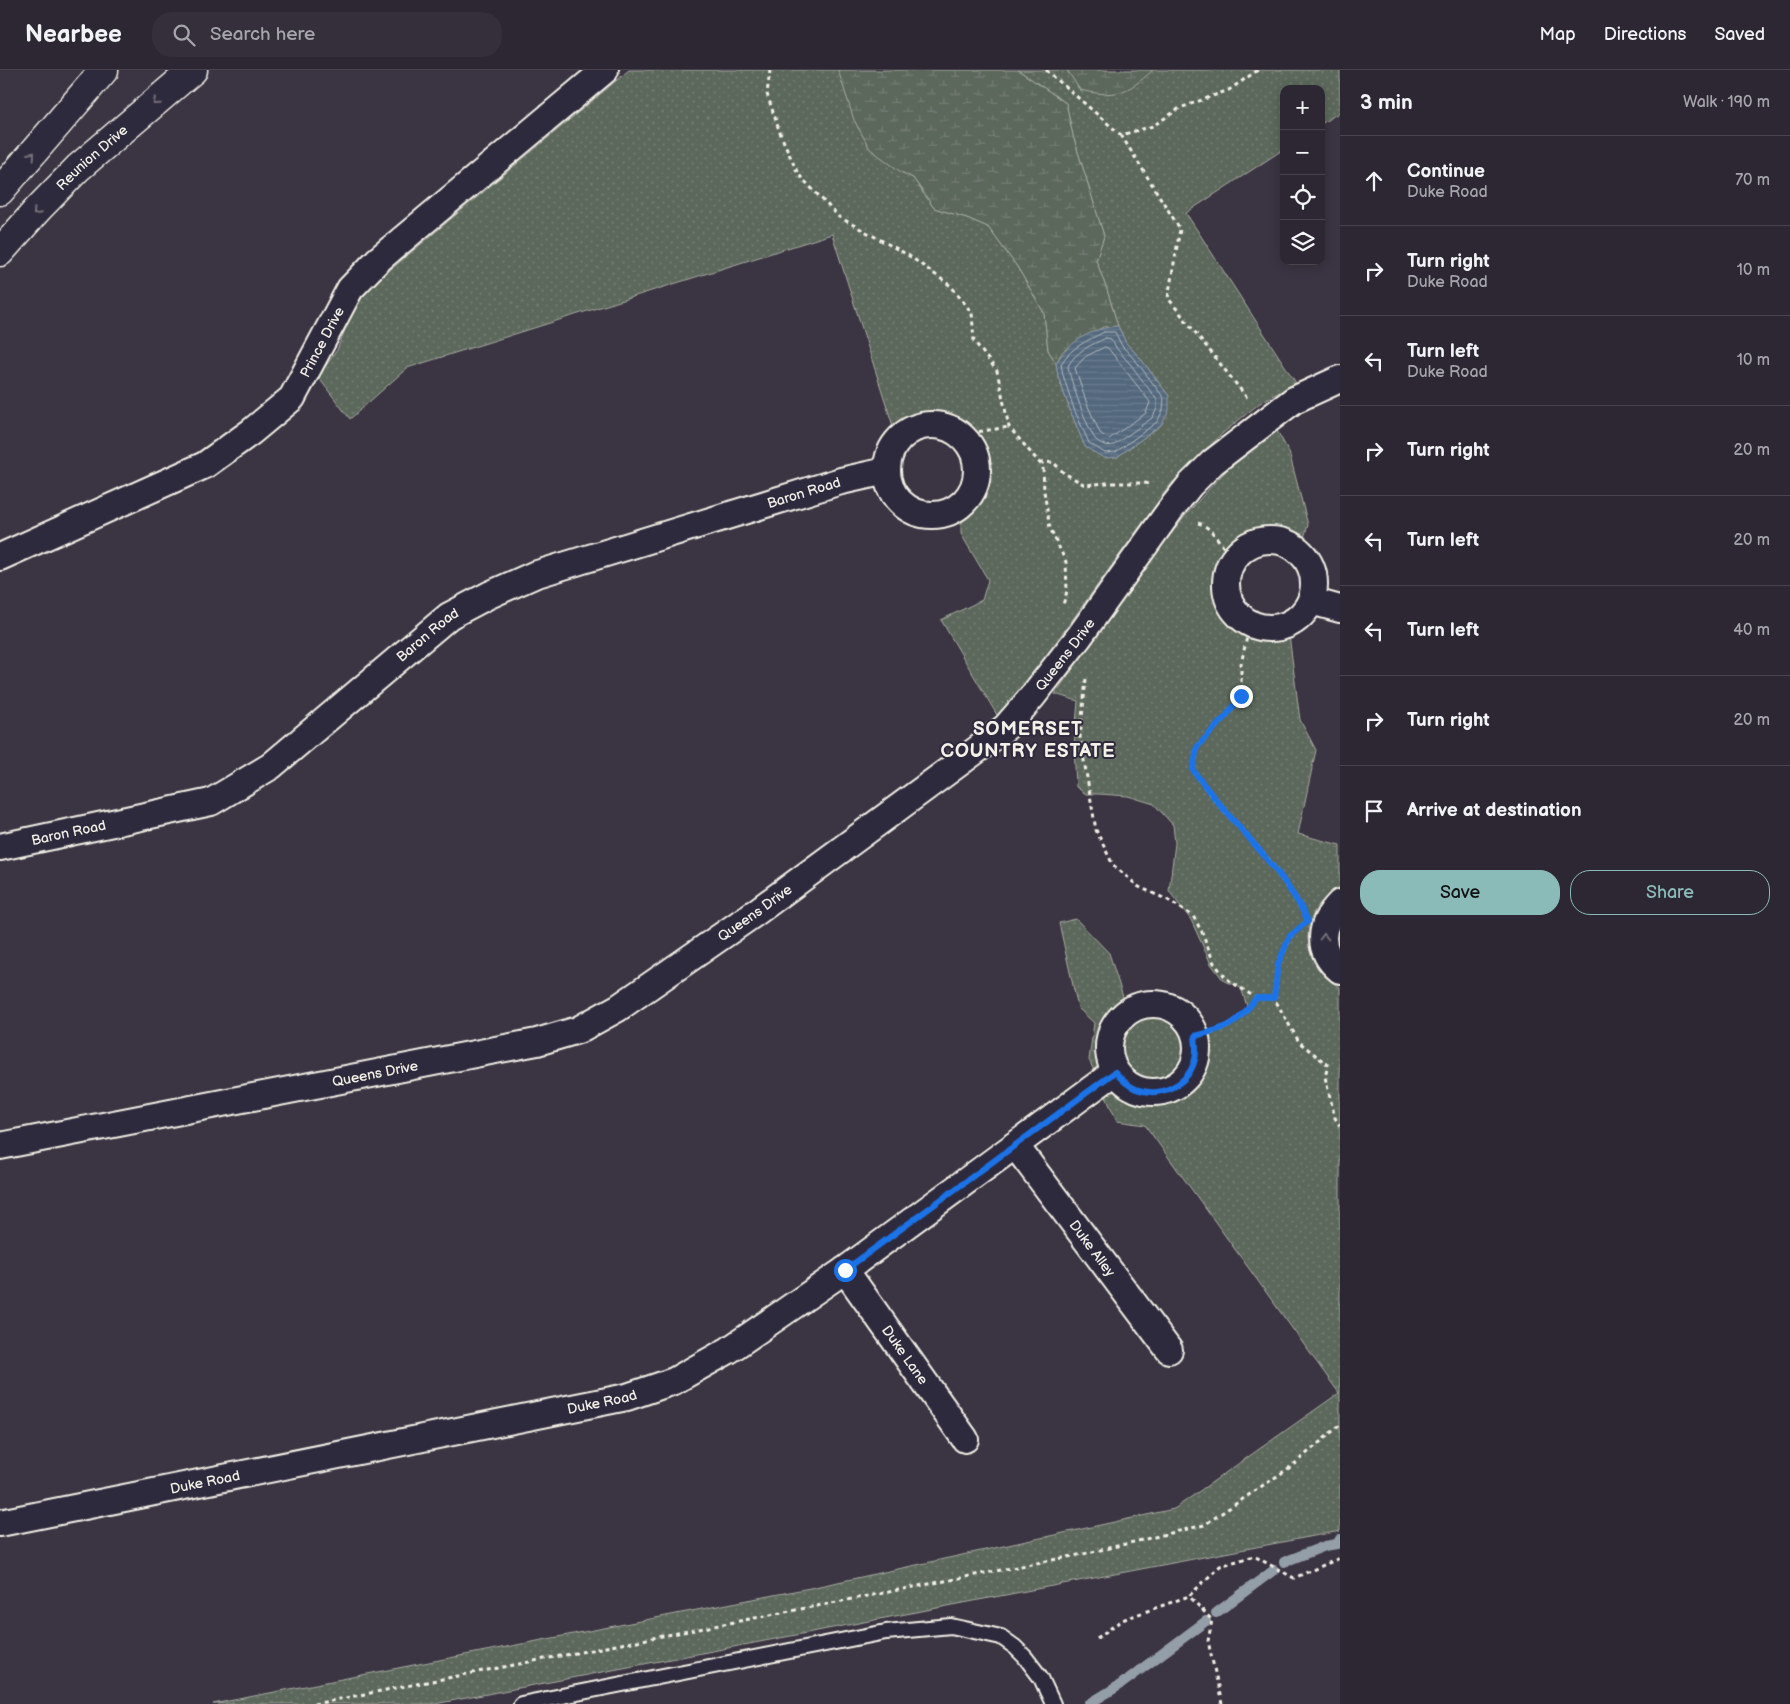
<!DOCTYPE html>
<html lang="en">
<head>
<meta charset="utf-8">
<style>
	:root { --surface:#2c2732; --page:#342f3a; --text:#f1f3f6; --muted:#a6a5ac; --line:#48444d; --accent:#8bbbb9 }
	body { margin:0; font-family:"Balsamiq Sans",sans-serif; background:var(--page); color:var(--text) }
	.controls { position:absolute; right:15px; top:15px; display:grid; overflow:hidden; border-radius:10px; box-shadow:0 2px 12px #0003 }
	.controls button { width:45px; height:45px; display:grid; place-items:center; padding:0; border:0; border-bottom:1px solid var(--line); background:var(--surface); color:var(--text); font:25px sans-serif }
	.stop { position:absolute; width:15px; height:15px; margin:-11px; border:4px solid #1a73e8; border-radius:50%; background:#fff }
	.stop.end { background:#1a73e8; border-color:#fff; box-shadow:0 1px 5px #0008 }
	.list { margin:0; padding:0; list-style:none }
	h2 { display:flex; justify-content:space-between; align-items:center; height:65px; margin:0; padding:0 20px; font-size:21px }
	h2 small { font-size:16px; font-weight:400; color:var(--muted) }
	.list li { display:grid; grid-template-columns:32px 1fr auto; gap:15px; align-items:center; box-sizing:border-box; height:90px; padding:0 20px; border-top:1px solid var(--line) }
	.list b { display:block; font-size:19px; white-space:nowrap }
	.list p { margin:0; font-size:16px; white-space:nowrap; color:var(--muted) }
	.list em { font-size:16px; font-style:normal; color:var(--muted) }
	.actions { display:flex; gap:10px; padding:15px 20px }
	.actions a { flex:1; padding:11px 0; border:1px solid var(--accent); border-radius:20px; text-align:center; font-size:18px; color:var(--accent) }
	.actions .main { background:var(--accent); color:#111 }
	.icon { flex:none; width:28px; height:28px; fill:none; stroke:currentColor; stroke-width:2; stroke-linecap:round; stroke-linejoin:round }
	.map { position:relative; flex:none; width:1340px; height:1634px; overflow:hidden }
	header { display:flex; align-items:center; gap:30px; box-sizing:border-box; height:70px; padding:0 25px; background:var(--surface); border-bottom:1px solid var(--line) }
	header strong { font-size:24px }
	nav { display:flex; gap:28px; margin-inline-start:auto; font-size:18px }
	.search { width:350px; height:45px; background:var(--page); display:flex; align-items:center; gap:12px; box-sizing:border-box; padding:0 18px; border-radius:20px; color:var(--muted); font-size:19px }
	main { display:flex }
	aside { flex:1; background:var(--surface) }
	.map>svg:first-child { display:block }
	.grass { fill:url(#grass-dots); stroke:#a8aca2 }
	.wetland { fill:url(#wetland-marsh); stroke:#a8aca2 }
	.water { fill:url(#water-rules); stroke:#939ea8 }
	.lines { fill:none; stroke-linecap:round; stroke-linejoin:round }
	.shore { stroke:#b3babd; stroke-width:1 }
	.stream { stroke:#939ea8; stroke-width:10 }
	.service-casing { stroke:#f4f1e8; stroke-width:18 }
	.minor-casing { stroke:#f4f1e8; stroke-width:30 }
	.tertiary-casing { stroke:#f4f1e8; stroke-width:31 }
	.path { stroke:#f4f1e8; stroke-width:3; stroke-dasharray:4 4; stroke-linecap:butt }
	.service { stroke:#2f2a3d; stroke-width:14 }
	.minor { stroke:#2f2a3d; stroke-width:26 }
	.tertiary { stroke:#2f2a3d; stroke-width:28 }
	.oneway { stroke:#747079 }
	.route { stroke:#1a73e8; stroke-width:6 }
	.labels { text-anchor:middle; stroke-width:4; stroke-linejoin:round; paint-order:stroke }
	.street-label { font-size:14px; fill:#f4f1e8; stroke:#2f2a3d }
	.district-label { font-size:19px; font-weight:bold; letter-spacing:1px; fill:#f4f1e8; stroke:#2f2a3d }
</style>
</head>
<body>
<header>
<strong>Nearbee</strong>
<div class="search"><svg class="icon" aria-label="search" viewBox="0 0 24 24"><circle cx="10" cy="10" r="6"/><path d="M15 15l6 6"/></svg>Search here</div>
<nav><a>Map</a><a>Directions</a><a>Saved</a></nav>
</header>
<main>
<div class="map">
<svg width="1340" height="1634" viewBox="0 0 1340 1634">
	<defs>
		<pattern id="grass-dots" width="8" height="8" patternUnits="userSpaceOnUse" patternTransform="scale(1.25)"><rect width="8" height="8" fill="#5c675c"/><path d="M2 2h.1M6 6h.1" fill="none" stroke="#747d73" stroke-width="1.8" stroke-linecap="round"/></pattern>
		<pattern id="wetland-marsh" width="20" height="14" patternUnits="userSpaceOnUse" patternTransform="scale(1.25)"><rect width="20" height="14" fill="#5c675c"/><path d="M1 5h8M5 5V1M11 12h8M15 12V8" fill="none" stroke="#747d73"/></pattern>
		<pattern id="water-rules" width="6" height="5" patternUnits="userSpaceOnUse" patternTransform="scale(1.25)"><rect width="6" height="5" fill="#52677d"/><path d="M0 2.5h6" fill="none" stroke="#6c7d8f"/></pattern>
	</defs>
	<rect width="100%" height="100%" fill="#3b3442"/>
	<filter id="ink" filterUnits="userSpaceOnUse"><feTurbulence type="fractalNoise" baseFrequency=".02" numOctaves="2"/><feDisplacementMap in="SourceGraphic" scale="10" xChannelSelector="R" yChannelSelector="G"/><feConvolveMatrix kernelMatrix="1 2 1 2 8 2 1 2 1" color-interpolation-filters="sRGB"/></filter>
	<g filter="url(#ink)">
		<path class="grass" d="M629 0H838L901 102 913 108 934 138 967 148 988 157 1018 198 1044 243 1048 280 1056 293 1058 306 1070 340 1085 376 1117 387 1161 355 1169 326 1140 288 1126 273 1118 256 1107 220 1096 190 1104 166 1073 66 1066 33 1018 0H1067L1069 4 1149 3 1153 0H1340V42L1321 54V19H1284V79L1186 143 1296 313 1260 333 1223 363 1171 414 1030 608 997 645 941 550 982 530 988 510 961 464V448C969 442 977 435 982 426 1000 388 972 343 929 347 918 348 909 353 900 358L893 356 832 164 407 298 350 349 318 307 337 280 351 245 365 223 377 211Z
			M1276 359 1289 382 1308 455 1303 471C1294 466 1285 462 1275 460 1246 457 1219 482 1217 510 1215 542 1242 570 1274 568 1279 568 1284 566 1289 565L1300 650 1316 680 1298 764 1340 775V819C1296 838 1299 897 1340 917V1461L435 1634H213L815 1517 1174 1439 1339 1323 1145 1055 1117 1051 1089 990 1094 953 1078 938 1059 853 1076 849 1109 883 1124 930C1162 915 1189 927 1206 963 1223 957 1236 951 1248 939L1241 918 1224 911 1211 894 1191 850 1169 821 1175 773 1173 755 1154 734 1128 726 1099 724H1086L1076 717 1074 676 1078 631 1055 624C1109 548 1159 470 1224 403 1239 387 1259 373 1276 359Z"/>
		<path class="wetland" d="M838 0H1018L1066 33 1073 66 1104 166 1096 190 1107 220 1118 256 1103 257 1063 281 1056 293 1048 280 1044 243 1018 198 988 157 967 148 934 138 913 108 901 102 870 79 854 50Z
			M1067 0H1153C1127 24 1114 28 1080 20Z"/>
		<path class="water" d="M1118 256 1126 273 1140 288 1169 326V341L1161 355 1117 387 1104 388 1085 377 1070 340 1058 306 1056 293C1070 271 1092 258 1118 256Z"/>
		<g class="lines">
			<path class="shore" d="M1104 262H1115L1122 276 1136 291 1164 328 1163 340 1157 352 1116 382 1105 383 1089 373 1074 339 1063 305 1061 294C1071 277 1087 271 1104 262Z
				M1106 268 1111 269 1117 279 1131 295 1157 330V339L1152 348 1114 375C1107 377 1101 374 1096 370 1089 363 1069 307 1068 296 1076 281 1091 275 1106 268Z
				M1105 277 1108 278 1150 332 1146 343 1109 369 1100 363 1087 334 1075 298 1085 287Z"/>
			<path class="stream" d="M1284 1492 1325 1476 1337 1474 1340 1469
				M1216 1543 1274 1500
				M1089 1634 1120 1615 1206 1551"/>
			<defs>
				<path id="service" d="M521 1634 886 1562 951 1556 1001 1567 1015 1577 1025 1587 1041 1608 1053 1634"/>
				<g id="minor">
					<circle cx="932" cy="400" r="45"/>
					<circle cx="1270" cy="514" r="44"/>
					<path id="s1" d="M0 487 205 395 251 362 292 328 350 219 378 190 605 0"/>
					<path d="M1311 531 1340 539"/>
					<path id="s2" d="M0 777 211 732 271 696 449 546 489 525 534 505 841 411 886 401"/>
					<path d="M1340 833C1319 854 1316 880 1340 900"/>
					<circle cx="1153" cy="978" r="44"/>
					<path id="s3" d="M1015 1075 1169 1280"/>
					<path id="s4" d="M0 1076 537 972 578 960 618 938 755 843 978 679 1006 657 1032 627 1079 567 1171 439 1190 415 1213 392 1294 330 1340 309"/>
					<path id="s5" d="M845 1200 965 1369"/>
					<path id="s6" d="M0 1453 627 1327 674 1311 729 1280 845 1200 1115 1002"/>
				</g>
				<g id="tertiary">
					<path d="M0 121 104 0"/>
					<path id="s7" d="M0 182 38 139 78 98 193 0"/>
				</g>
			</defs>
			<use href="#service" class="service-casing"/>
			<use href="#minor" class="minor-casing"/>
			<use href="#tertiary" class="tertiary-casing"/>
			<path class="path" d="M770 0 767 24 780 63 798 104 839 147 908 185 951 216 972 243 974 271 997 301 1009 357 1043 397 1044 421 1050 458 1066 492 1067 521 1063 535
				M1046 0 1121 65 1153 56 1180 38 1229 20 1258 0
				M1121 65 1180 159 1168 228 1248 329
				M965 369 976 362 1009 357
				M1040 393 1053 392 1064 403 1085 415 1106 413H1144L1151 414
				M1198 453C1213 457 1223 478 1232 490
				M1250 553 1241 594V626L1227 645 1197 677 1193 700 1210 724 1268 789 1300 835
				M1086 609 1080 667 1096 760 1113 795 1139 817 1168 830 1193 846 1202 862 1214 893 1227 909 1256 928
				M1292 864 1278 894 1274 928 1299 972 1328 995 1325 1007 1335 1048 1340 1056
				M1195 966C1227 958 1236 956 1256 928H1274
				M1097 1568 1122 1550 1189 1526
				M314 1634 1088 1483 1204 1455 1292 1396 1340 1355
				M1222 1634 1208 1571 1212 1550 1189 1526 1220 1496 1254 1486 1294 1508 1340 1488"/>
			<use href="#service" class="service"/>
			<use href="#minor" class="minor"/>
			<use href="#tertiary" class="tertiary"/>
		</g>
		<defs><path id="oneway-chevron" d="M-2-3.5L2.5 0L-2 3.5" fill="none" stroke-width="1.6" stroke-linecap="round" stroke-linejoin="round" transform="scale(1.25)"/></defs>
		<g class="oneway">
			<use href="#oneway-chevron" transform="translate(156 32) rotate(139)"/>
			<use href="#oneway-chevron" transform="translate(32 85) rotate(-49)"/>
			<use href="#oneway-chevron" transform="translate(36 142) rotate(133)"/>
			<use href="#oneway-chevron" transform="translate(1324 867) rotate(-90)"/>
		</g>
	</g>
	<g class="lines" filter="url(#ink)">
		<path class="route" d="M845 1200 1115 1002C1121 1009 1127 1015 1136 1019 1159 1028 1186 1016 1194 993 1197 984 1196 976 1195 966 1227 958 1236 956 1256 928H1274L1278 894 1290 866 1308 851C1280 793 1229 752 1193 700L1197 677 1227 645 1241 626"/>
	</g>
	<g class="labels">
		<g class="street-label">
			<text dy="5" stroke="none"><textPath href="#s7" startOffset="132">Reunion Drive</textPath></text>
			<text dy="5" stroke="none"><textPath href="#s1" startOffset="398">Prince Drive</textPath></text>
			<text dy="5" stroke="none"><textPath href="#s2" startOffset="895">Baron Road</textPath></text>
			<text dy="5" stroke="none"><textPath href="#s2" startOffset="490">Baron Road</textPath></text>
			<text dy="5" stroke="none"><textPath href="#s4" startOffset="1208">Queens Drive</textPath></text>
			<text dy="5" stroke="none"><textPath href="#s2" startOffset="70">Baron Road</textPath></text>
			<text dy="5" stroke="none"><textPath href="#s4" startOffset="802">Queens Drive</textPath></text>
			<text dy="5" stroke="none"><textPath href="#s4" startOffset="382">Queens Drive</textPath></text>
			<text dy="5" stroke="none"><textPath href="#s3" startOffset="129">Duke Alley</textPath></text>
			<text dy="5" stroke="none"><textPath href="#s5" startOffset="104">Duke Lane</textPath></text>
			<text dy="5" stroke="none"><textPath href="#s6" startOffset="614">Duke Road</textPath></text>
			<text dy="5" stroke="none"><textPath href="#s6" startOffset="209">Duke Road</textPath></text>
		</g>
		<g class="district-label">
			<text x="1028" y="665">SOMERSET<tspan x="1028" dy="22">COUNTRY ESTATE</tspan></text>
		</g>
	</g>
</svg>
<div class="controls">
<button>+</button>
<button>−</button>
<button><svg class="icon" aria-label="locate" viewBox="0 0 24 24"><circle cx="12" cy="12" r="6"/><path d="M12 2v4M12 18v4M2 12h4M18 12h4"/></svg></button>
<button><svg class="icon" aria-label="layers" viewBox="0 0 24 24"><path d="M12 4l9 5-9 5-9-5zM3 14l9 5 9-5"/></svg></button>
</div>
<div class="stop" style="left:845px;top:1200px"></div>
<div class="stop end" style="left:1241px;top:626px"></div>
</div>
<aside>
<h2>3 min<small>Walk · 190 m</small></h2>
<ul class="list">
<li><svg class="icon" aria-label="ahead" viewBox="0 0 24 24"><path d="M12 20V5M6 11l6-6 6 6"/></svg><div><b>Continue</b><p>Duke Road</p></div><em>70 m</em></li>
<li><svg class="icon" aria-label="right" viewBox="0 0 24 24"><path d="M7 20v-9h11M14 6l5 5-5 5"/></svg><div><b>Turn right</b><p>Duke Road</p></div><em>10 m</em></li>
<li><svg class="icon" aria-label="left" viewBox="0 0 24 24"><path d="M17 20v-9H6M10 6l-5 5 5 5"/></svg><div><b>Turn left</b><p>Duke Road</p></div><em>10 m</em></li>
<li><svg class="icon" aria-label="right" viewBox="0 0 24 24"><path d="M7 20v-9h11M14 6l5 5-5 5"/></svg><div><b>Turn right</b></div><em>20 m</em></li>
<li><svg class="icon" aria-label="left" viewBox="0 0 24 24"><path d="M17 20v-9H6M10 6l-5 5 5 5"/></svg><div><b>Turn left</b></div><em>20 m</em></li>
<li><svg class="icon" aria-label="left" viewBox="0 0 24 24"><path d="M17 20v-9H6M10 6l-5 5 5 5"/></svg><div><b>Turn left</b></div><em>40 m</em></li>
<li><svg class="icon" aria-label="right" viewBox="0 0 24 24"><path d="M7 20v-9h11M14 6l5 5-5 5"/></svg><div><b>Turn right</b></div><em>20 m</em></li>
<li><svg class="icon" aria-label="arrive" viewBox="0 0 24 24"><path d="M6 21V4h12l-3 4 3 4H6"/></svg><div><b>Arrive at destination</b></div></li>
</ul>
<div class="actions"><a class="main">Save</a><a>Share</a></div>
</aside>
</main>
</body>
</html>
